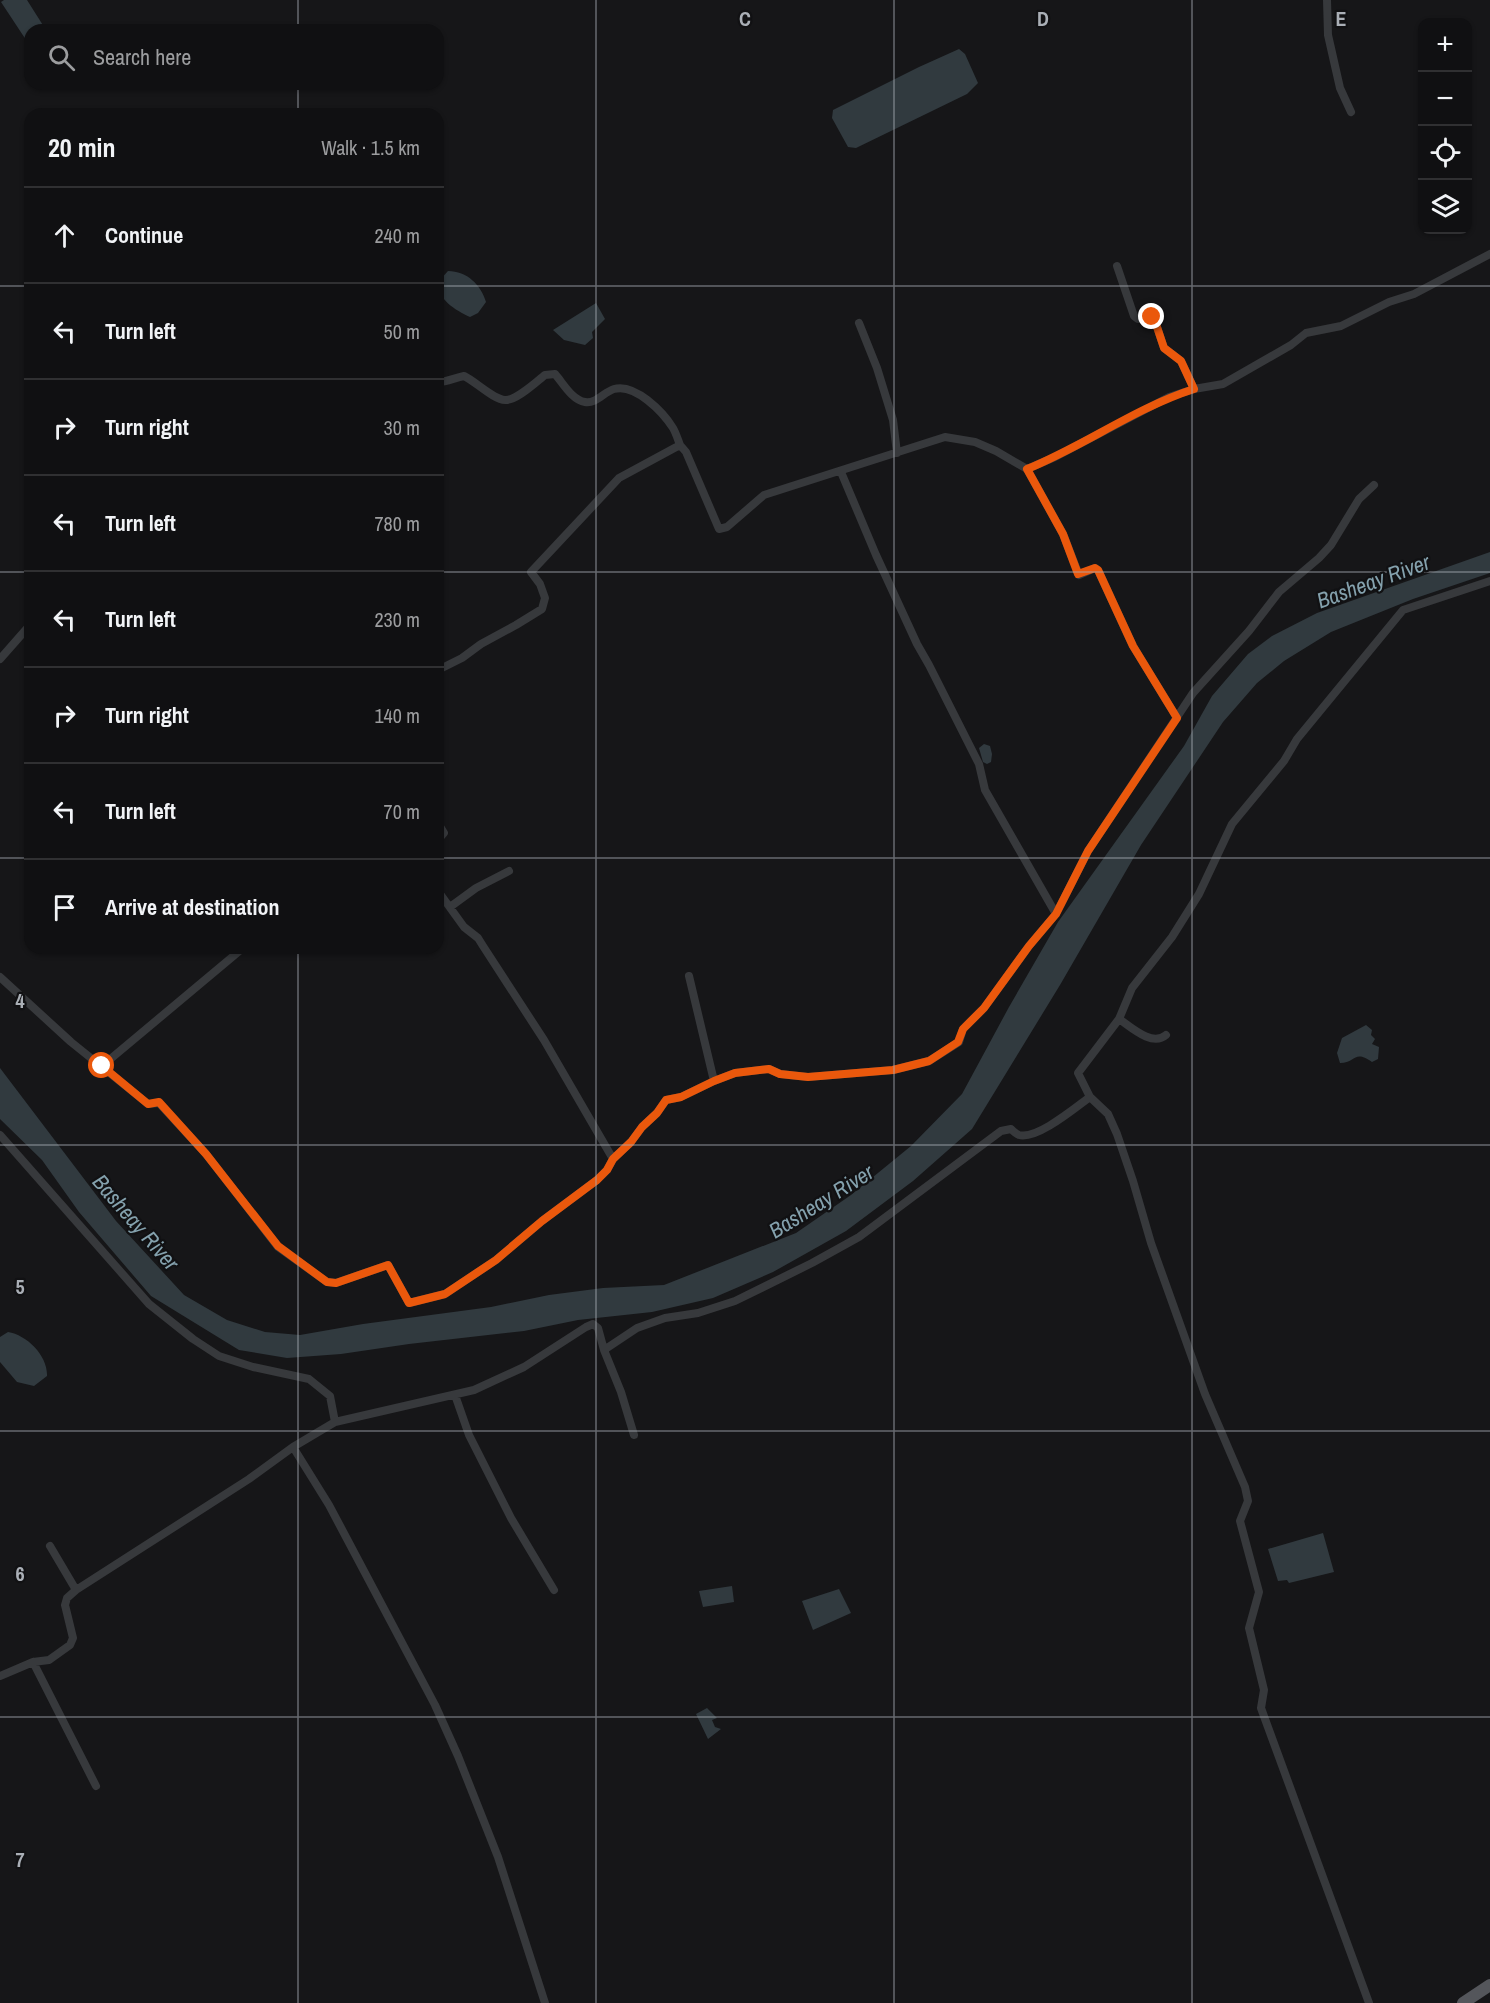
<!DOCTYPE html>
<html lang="en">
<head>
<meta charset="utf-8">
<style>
	:root { --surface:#101012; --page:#19191b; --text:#f1f3f6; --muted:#9c9d9f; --line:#303032 }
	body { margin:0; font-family:"Archivo Narrow",sans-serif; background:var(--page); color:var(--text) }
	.controls { position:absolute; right:18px; top:18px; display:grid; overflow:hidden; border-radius:12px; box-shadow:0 2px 4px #0004 }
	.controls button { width:54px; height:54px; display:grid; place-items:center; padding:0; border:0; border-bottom:2px solid var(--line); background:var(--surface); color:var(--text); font:30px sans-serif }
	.stop { position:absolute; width:18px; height:18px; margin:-14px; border:4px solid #ea580c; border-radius:50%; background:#fff }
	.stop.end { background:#ea580c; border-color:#fff; box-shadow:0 2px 6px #0008 }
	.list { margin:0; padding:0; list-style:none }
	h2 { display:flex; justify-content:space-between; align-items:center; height:78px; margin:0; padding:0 24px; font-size:26px }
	h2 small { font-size:20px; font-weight:400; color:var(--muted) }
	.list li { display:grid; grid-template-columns:39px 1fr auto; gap:18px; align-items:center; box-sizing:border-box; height:96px; padding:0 24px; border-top:2px solid var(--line) }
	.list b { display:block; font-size:22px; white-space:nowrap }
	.list em { font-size:20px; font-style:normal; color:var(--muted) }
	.icon { flex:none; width:33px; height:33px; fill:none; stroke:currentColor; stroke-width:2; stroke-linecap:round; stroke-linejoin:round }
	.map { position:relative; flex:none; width:1490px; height:2003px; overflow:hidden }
	.search { position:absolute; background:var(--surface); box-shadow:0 2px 4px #0004; left:24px; top:24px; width:420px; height:66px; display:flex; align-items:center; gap:15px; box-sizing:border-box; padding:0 21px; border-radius:18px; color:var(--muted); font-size:22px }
	.panel { position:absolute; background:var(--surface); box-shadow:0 2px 4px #0004; left:24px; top:108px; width:420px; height:846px; border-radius:18px }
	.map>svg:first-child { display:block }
	.water { fill:#313a3f }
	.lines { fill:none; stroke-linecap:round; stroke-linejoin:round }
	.minor { stroke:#37393c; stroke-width:8 }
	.primary { stroke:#54565b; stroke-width:12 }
	.route { stroke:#ea580c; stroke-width:8 }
	.grid { fill:none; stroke:#aaafb6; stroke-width:1.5; stroke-opacity:0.55 }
	.labels { text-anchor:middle; stroke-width:4.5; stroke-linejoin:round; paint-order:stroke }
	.water-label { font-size:22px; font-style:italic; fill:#84a1ad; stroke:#111113 }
	.grid-label { font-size:20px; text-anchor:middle; font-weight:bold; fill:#aaafb6; stroke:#111113; stroke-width:4.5; stroke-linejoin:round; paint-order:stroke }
</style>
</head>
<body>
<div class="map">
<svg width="1490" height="2003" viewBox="0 0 1490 2003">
	<rect width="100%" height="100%" fill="#161618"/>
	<path class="water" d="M4 0H27L46 30H30V46L1 2Z
		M959 49 965 54 978 83 967 94 856 148 848 147 832 118 833 110 919 67Z
		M448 271C467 271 481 285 486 302L478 313 470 317C455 310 438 300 438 282Z
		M596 303 605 319 592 332 593 338 585 345 564 340 553 330Z
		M1490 552V573L1413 599 1331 632 1284 661 1257 683 1223 722 1141 845 1060 985 972 1129 913 1181 846 1231 773 1272 713 1298 652 1312 578 1320 524 1331 409 1344 341 1354 287 1358 239 1350 151 1296 79 1212 42 1160 0 1119V1068L116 1221 184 1295 227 1320 265 1332 300 1335 363 1324 491 1307 549 1295 603 1288 664 1285 796 1233 851 1195 911 1146 962 1094 1009 1007 1058 922 1184 746 1212 696 1248 654 1272 636 1317 613Z
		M984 744 990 746 992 754 991 762 987 764 983 762 979 748Z
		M1366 1025 1372 1030 1371 1035 1375 1039 1372 1044 1379 1047 1378 1059 1372 1062C1354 1049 1356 1063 1340 1063L1337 1053 1342 1038Z
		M8 1332C27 1335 48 1356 47 1376L34 1386 17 1382 0 1362V1337Z
		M1323 1533 1334 1572 1289 1583 1287 1580 1278 1581 1268 1549Z
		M732 1586 734 1602 703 1607 699 1591Z
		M839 1589 851 1613 813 1630 802 1601Z
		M707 1708 717 1718 712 1720 715 1727 721 1729 708 1739 696 1714Z"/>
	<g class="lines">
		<path class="minor" d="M1327 0 1328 35 1340 88 1351 112
			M1117 266 1134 316 1138 319 1154 318 1164 348 1181 361 1194 389
			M859 323 877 368 893 420 897 453
			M438 382C447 382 454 378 464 376 475 381 494 400 505 400 516 401 536 382 545 375L555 374C563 383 572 400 585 402 596 404 604 392 614 389 635 383 663 412 673 428 676 433 678 440 680 445
			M841 472 876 555 917 644 929 665 979 764 985 790 1056 914
			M0 659 30 625
			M438 670 462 658 481 644 516 625 542 609 545 598 540 584 531 572 619 478 680 445 686 452 719 529 727 527 764 495 945 437 975 442 996 451 1027 469
			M1177 718 1133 646 1098 570 1095 568 1079 575 1063 534 1027 469 1055 457 1169 397 1194 389 1223 384 1291 345 1306 333 1341 326 1389 302 1414 294 1490 254
			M438 823 444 833 438 840
			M438 891 464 927 478 938 483 946 544 1040 613 1159
			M450 907 476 888 509 871
			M689 976 714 1081
			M0 977 71 1042 148 1104 159 1103 206 1154 278 1247 327 1282 336 1283 388 1265 409 1303 445 1294 496 1260 542 1221 597 1180 607 1170 613 1159 631 1142 642 1127 657 1113 666 1100 681 1097 714 1081 735 1073 769 1069 780 1074 808 1077 893 1070 929 1061 959 1042 963 1029 984 1008 1029 946 1056 914 1088 851 1193 693 1249 631 1279 592 1319 558 1331 545 1359 499 1374 485
			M1119 1019C1131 1027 1152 1047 1166 1035
			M102 1066 243 948
			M1090 1097 1108 1114 1117 1134 1133 1181 1151 1243 1205 1394 1245 1487 1248 1501 1240 1521 1259 1592 1249 1628 1264 1690 1261 1708 1369 2003
			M0 1135 149 1304 193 1339 219 1356 253 1367 309 1379 330 1396 335 1422
			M455 1395 469 1435 511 1518 554 1590
			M634 1435 621 1392 604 1350 637 1328 665 1318 698 1313 735 1301 812 1263 859 1237 1001 1131 1011 1129C1013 1131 1016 1134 1019 1135 1037 1140 1076 1107 1090 1097L1078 1073 1119 1019 1132 988 1172 937 1199 894 1232 824 1284 761 1297 739 1403 610 1490 581
			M293 1447 329 1505 435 1705 458 1756 498 1857 545 2003
			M50 1546 76 1590
			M33 1662 96 1786
			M0 1676 33 1662 49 1660 70 1645 73 1638 65 1605 67 1598 76 1590 249 1479 293 1447 335 1422 474 1390 524 1367 586 1327 593 1324 598 1328 604 1350"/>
		<path class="primary" d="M1463 2003 1490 1985"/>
	</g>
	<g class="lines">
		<path class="route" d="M102 1066 148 1104 159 1102 206 1154 278 1246 327 1282 336 1283 388 1265 409 1303 445 1294 496 1260 542 1221 597 1180 607 1170 613 1159 631 1142 642 1127 657 1113 666 1100 681 1097 714 1081 735 1073 769 1069 780 1074 808 1077 893 1070 929 1061 958 1042 963 1029 984 1008 1029 946 1056 914 1088 851 1177 718 1133 646 1098 570 1095 568 1078 574 1063 534 1027 469C1084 446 1135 408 1194 389L1181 361 1164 348 1154 318 1152 317"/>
	</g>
	<path class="grid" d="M298 0V30M596 0V2003M894 0V2003M1192 0V2003M298 84V114M0 286H30M438 286H1490M0 572H30M438 572H1490M0 858H30M438 858H1490M298 948V2003M0 1145H1490M0 1431H1490M0 1717H1490"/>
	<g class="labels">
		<g class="water-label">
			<text transform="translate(1373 581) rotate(-20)" y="8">Basheay River</text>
			<text transform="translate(821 1201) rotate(-32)" y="8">Basheay River</text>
			<text transform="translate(136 1222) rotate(49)" y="8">Basheay River</text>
		</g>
	</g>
	<g class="grid-label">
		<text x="745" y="26">C</text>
		<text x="1043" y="26">D</text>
		<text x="1341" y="26">E</text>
		<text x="20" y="1008">4</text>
		<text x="20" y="1294">5</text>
		<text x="20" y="1581">6</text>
		<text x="20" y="1867">7</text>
	</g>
</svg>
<div class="controls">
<button>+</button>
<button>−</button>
<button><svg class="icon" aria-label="locate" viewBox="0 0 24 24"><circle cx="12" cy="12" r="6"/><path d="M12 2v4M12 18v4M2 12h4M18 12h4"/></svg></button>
<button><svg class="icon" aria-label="layers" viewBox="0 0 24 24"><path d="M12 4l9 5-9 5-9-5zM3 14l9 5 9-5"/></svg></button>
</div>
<div class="stop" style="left:102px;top:1066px"></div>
<div class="stop end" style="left:1152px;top:317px"></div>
<div class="search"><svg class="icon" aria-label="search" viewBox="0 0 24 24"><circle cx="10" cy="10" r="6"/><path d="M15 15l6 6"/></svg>Search here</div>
<section class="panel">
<h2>20 min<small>Walk · 1.5 km</small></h2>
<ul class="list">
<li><svg class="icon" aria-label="ahead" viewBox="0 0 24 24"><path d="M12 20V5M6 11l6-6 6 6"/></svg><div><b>Continue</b></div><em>240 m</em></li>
<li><svg class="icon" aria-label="left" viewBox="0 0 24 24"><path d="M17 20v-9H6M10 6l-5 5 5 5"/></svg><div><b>Turn left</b></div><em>50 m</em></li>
<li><svg class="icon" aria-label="right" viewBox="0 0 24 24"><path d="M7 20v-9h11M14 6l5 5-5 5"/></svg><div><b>Turn right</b></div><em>30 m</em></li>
<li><svg class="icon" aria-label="left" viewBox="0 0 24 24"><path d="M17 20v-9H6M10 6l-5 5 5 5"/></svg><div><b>Turn left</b></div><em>780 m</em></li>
<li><svg class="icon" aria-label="left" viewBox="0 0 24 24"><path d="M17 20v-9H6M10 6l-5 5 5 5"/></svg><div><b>Turn left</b></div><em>230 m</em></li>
<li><svg class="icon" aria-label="right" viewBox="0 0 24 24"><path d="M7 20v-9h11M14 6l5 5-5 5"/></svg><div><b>Turn right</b></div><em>140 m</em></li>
<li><svg class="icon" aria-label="left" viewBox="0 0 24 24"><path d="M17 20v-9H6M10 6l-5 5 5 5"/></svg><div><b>Turn left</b></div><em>70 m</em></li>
<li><svg class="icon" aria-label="arrive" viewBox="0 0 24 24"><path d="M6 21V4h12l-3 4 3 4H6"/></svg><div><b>Arrive at destination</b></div></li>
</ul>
</section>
</div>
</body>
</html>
